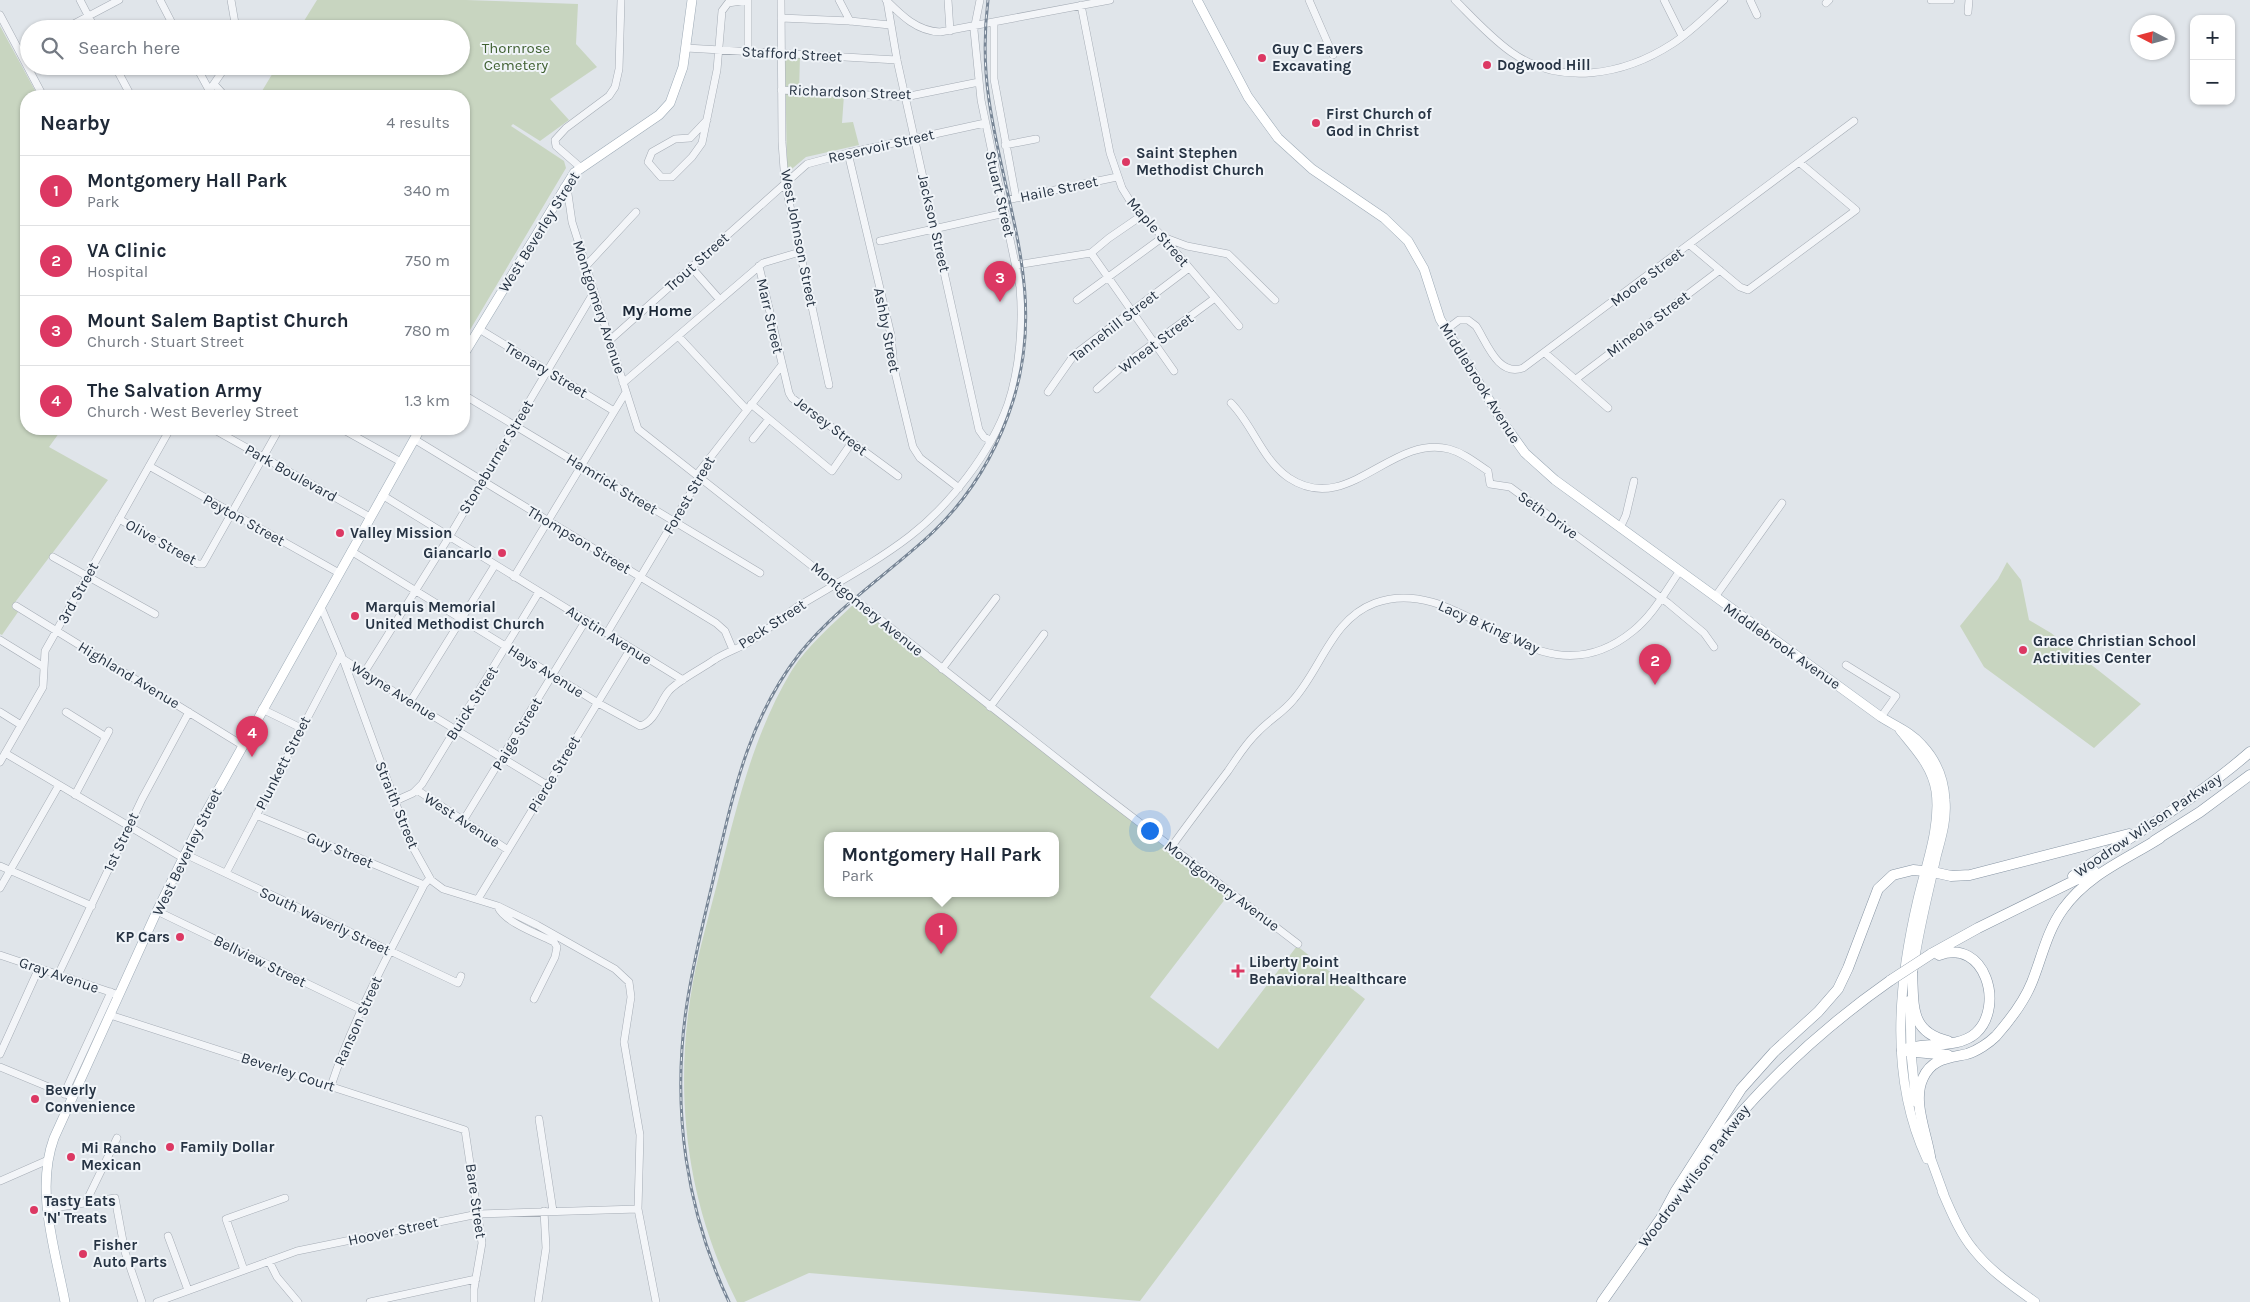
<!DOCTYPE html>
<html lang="en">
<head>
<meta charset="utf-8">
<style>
	:root { --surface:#fff; --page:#f2f2f3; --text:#1f2937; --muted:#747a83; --line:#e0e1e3; --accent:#dc3863 }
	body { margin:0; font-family:Karla,sans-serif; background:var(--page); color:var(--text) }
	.controls { position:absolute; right:15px; top:15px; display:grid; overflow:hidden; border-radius:10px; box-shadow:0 1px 4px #0004 }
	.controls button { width:45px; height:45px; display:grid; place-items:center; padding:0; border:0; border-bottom:1px solid var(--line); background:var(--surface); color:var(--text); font:25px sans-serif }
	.compass { position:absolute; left:2130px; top:15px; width:45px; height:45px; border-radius:50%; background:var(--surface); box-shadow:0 1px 4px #0004; rotate:276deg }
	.you { position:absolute; left:1149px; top:830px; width:18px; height:18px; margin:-12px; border:4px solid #fff; border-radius:50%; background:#1a73e8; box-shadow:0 0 0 8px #1a73e833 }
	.badge { display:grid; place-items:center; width:32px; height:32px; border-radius:50%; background:var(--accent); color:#fff; font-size:16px; font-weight:700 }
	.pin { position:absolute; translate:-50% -41px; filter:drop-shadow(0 1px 2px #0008) }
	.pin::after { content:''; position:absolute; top:26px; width:18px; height:15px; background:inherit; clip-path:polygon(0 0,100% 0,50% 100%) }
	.popup { position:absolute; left:824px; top:832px; width:235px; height:65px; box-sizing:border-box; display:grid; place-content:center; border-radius:10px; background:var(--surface); filter:drop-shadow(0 1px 4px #0005); font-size:16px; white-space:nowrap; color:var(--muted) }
	.popup b { font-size:19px; color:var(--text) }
	.popup::after { content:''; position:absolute; left:50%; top:100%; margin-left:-10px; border:10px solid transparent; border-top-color:var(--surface) }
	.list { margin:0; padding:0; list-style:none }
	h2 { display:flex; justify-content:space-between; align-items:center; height:65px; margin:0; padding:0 20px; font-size:21px }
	h2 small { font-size:16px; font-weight:400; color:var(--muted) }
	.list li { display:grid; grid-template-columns:32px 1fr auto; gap:15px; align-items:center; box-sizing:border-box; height:70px; padding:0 20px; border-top:1px solid var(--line) }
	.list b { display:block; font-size:19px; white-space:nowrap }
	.list p { margin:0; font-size:16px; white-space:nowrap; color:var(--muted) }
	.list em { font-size:16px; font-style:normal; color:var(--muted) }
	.icon { flex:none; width:28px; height:28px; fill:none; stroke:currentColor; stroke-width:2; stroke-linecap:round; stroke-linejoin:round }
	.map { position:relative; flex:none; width:2250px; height:1302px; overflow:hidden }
	.search { position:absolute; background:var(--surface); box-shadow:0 1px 4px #0004; left:20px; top:20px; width:450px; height:55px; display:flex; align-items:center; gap:12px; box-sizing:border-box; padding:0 18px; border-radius:28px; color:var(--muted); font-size:19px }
	.panel { position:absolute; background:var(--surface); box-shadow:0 1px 4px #0004; left:20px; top:90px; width:450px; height:345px; border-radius:20px }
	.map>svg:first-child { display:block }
	.green { fill:#c8d5c0; fill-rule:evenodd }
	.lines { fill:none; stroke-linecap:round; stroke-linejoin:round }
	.minor-casing { stroke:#a5acb5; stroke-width:8 }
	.major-casing { stroke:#9eabb7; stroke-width:10 }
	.highway-casing { stroke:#8694a3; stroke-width:11 }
	.minor { stroke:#f3f5f8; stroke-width:7 }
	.major { stroke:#fff; stroke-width:9 }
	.highway { stroke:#fff; stroke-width:10 }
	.rail-casing { stroke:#788696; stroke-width:3 }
	.rail { stroke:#f0f4f8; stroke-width:1; stroke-dasharray:4; stroke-linecap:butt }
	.highway-bridge-casing { stroke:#8694a3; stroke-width:11; stroke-linecap:butt }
	.highway-bridge { stroke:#fff; stroke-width:10 }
	.poi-dot { fill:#dc3863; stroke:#f0f4f8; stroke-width:2 }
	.labels { text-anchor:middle; stroke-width:4; stroke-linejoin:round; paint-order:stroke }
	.park-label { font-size:15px; fill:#406132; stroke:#f0f4f8 }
	.poi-label { font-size:15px; font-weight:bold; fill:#273444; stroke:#f0f4f8; text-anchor:start }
	.street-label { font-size:15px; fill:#273444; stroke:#f0f4f8 }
	.neighbourhood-label { font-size:16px; font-weight:bold; fill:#192534; stroke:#f0f4f8 }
</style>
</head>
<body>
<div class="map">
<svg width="2250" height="1302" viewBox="0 0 2250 1302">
	<rect width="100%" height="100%" fill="#e0e5ea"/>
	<path class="green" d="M317 0H466L578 4 576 44 597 67 550 99 569 120 540 141 513 124 511 126 564 161 566 168 464 340V96H259L277 66H461V29H299Z
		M0 26 38 96H26V429H62L49 447 108 480 16 601 12 608 18 612 2 635 0 634Z
		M785 55 800 56 799 93 844 95 842 123 853 122 859 145 806 157 787 173Z
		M2007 562 2021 580 2029 620 2051 633 2141 704 2094 748 1984 667 1960 626 1998 579Z
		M854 604 1229 894 1150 997 1218 1049 1297 946 1365 999 1140 1301 809 1273 744 1302H737C686 1203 673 1091 693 982 700 945 711 909 720 872 738 802 754 733 792 670 808 645 833 624 854 604ZM827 835H1055V893H827Z"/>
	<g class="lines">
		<defs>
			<path id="minor" d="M80 0 95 29
				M160 0 175 29
				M231 0 236 29
				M781 0 782 142 785 183 829 385
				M839 0 850 21
				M886 0C902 16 917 31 940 32L1110 0
				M948 0 950 31
				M1309 0 1333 55
				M1455 0C1473 18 1490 37 1511 52 1560 87 1624 75 1672 44 1691 32 1707 15 1724 0
				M1664 0 1682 36
				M1750 0 1757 15
				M1931 0H1951
				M887 1 897 60 979 430 984 437 990 440
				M1826 3 1829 0
				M1081 5 1110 153 1122 188 1135 209 1163 237 1239 326
				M1968 12 1969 0
				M0 15 43 96
				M781 18 850 21 890 25
				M994 23V79L1016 198
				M64 29 119 0
				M686 48 897 60
				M20 52 29 47
				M115 66 131 96
				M196 66 209 90
				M214 84 225 96
				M781 90 905 97 979 82
				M202 96 209 91 226 66
				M707 120 690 138 675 139 652 152 648 162 661 177H672L692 157 702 143 717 70 722 11 728 3 748 0V52
				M1005 145 1036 139
				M848 153 891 335 894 368 913 447 920 458 959 488
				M580 167 556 146 555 140 566 128 609 96 615 87 619 69 621 0
				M564 187 568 194 572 222 638 429 1097 790 1298 944
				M1002 201 1117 177
				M880 241 1005 213
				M1690 245 1740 287 1748 290 1856 210 1799 162
				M1091 253 1174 371
				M1016 265 1091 253 1109 238 1141 216
				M586 266 636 212
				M759 266 789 393 792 398 898 476
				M691 267 720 300
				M1077 300 1163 237 1187 246 1228 254 1275 300
				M479 329 614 411
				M1447 329 1459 320H1468L1476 326C1487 343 1498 377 1523 368L1854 121
				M679 337 747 410
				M610 340 807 164 848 153 985 123
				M1545 353 1608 408
				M1576 379 1720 270
				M623 383 763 263 800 252
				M1097 389 1124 365 1215 298
				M1048 392 1074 355 1189 268
				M464 395 760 573
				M1231 403C1253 425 1262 460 1289 478 1348 517 1391 434 1449 449 1464 453 1476 463 1488 471L1490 484 1510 487 1668 603 1704 633 1714 647
				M751 404 832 471 852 442
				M213 429 370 517
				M342 429 401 462
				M414 439 716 623 725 631 733 650
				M753 439 769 419
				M149 466 339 573
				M382 495 683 680
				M119 519 198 564H203L279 429
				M1620 528 1626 515 1634 481
				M351 551 598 703 640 726C654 723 660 702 668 692 675 682 703 668 714 660 726 652 740 648 751 641 767 630 781 618 797 607 835 584 875 563 910 536 950 505 991 452 1008 404 1020 368 1023 324 1020 287L981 100 974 30 980 0
				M53 557 155 614
				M514 577 626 392
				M1715 597 1782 503
				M16 606 242 745
				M321 607 343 659 410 842 431 880 443 889 498 906 537 925 615 969 629 982 631 997 624 1042 640 1135 638 1209 656 1302
				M607 633 687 499 698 481 699 472 782 365
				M0 640 44 667
				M343 659 410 702 547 785
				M1846 665 1896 696 1881 717
				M942 669 996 598
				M364 673 449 537 594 292
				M410 702 495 565
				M990 707 1044 634
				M262 709 301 728
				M0 712 21 725
				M66 712 106 737
				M5 753 183 858
				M0 762 43 687 45 651 170 429
				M417 790 508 850
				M75 795 109 731
				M393 802 413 793 422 784 539 592
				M256 815 424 885
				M463 821 586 620
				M1172 846C1190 821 1209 796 1228 771 1237 758 1246 743 1258 732 1269 720 1284 712 1294 699 1322 667 1332 619 1375 603 1465 570 1536 710 1633 631 1653 615 1665 592 1679 572
				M185 854 458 983 461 976
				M0 866 92 906
				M226 873 341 654
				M0 888 59 785
				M478 899 631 648
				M498 907C504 922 540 935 554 942L557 947 555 957 534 999
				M157 911 362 1010
				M0 955 119 995
				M58 975 142 799 189 712
				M110 1015 465 1130 482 1243 474 1289V1302
				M0 1054 39 968
				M0 1067 68 1095
				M331 1086C354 1016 391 950 424 885L430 878
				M64 1094 111 992
				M539 1119 553 1211
				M0 1181 48 1160
				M86 1202 117 1138
				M48 1209 115 1198 125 1252 142 1302
				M168 1236 188 1290
				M269 1261 277 1277 298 1302
				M244 1270 226 1219 285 1198
				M157 1302 297 1251 478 1214 638 1209
				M370 1302 476 1279
				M538 1302 546 1248 544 1211"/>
			<path id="major" d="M1197 0 1248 97 1278 138 1312 169 1384 218 1408 241 1424 269 1440 319 1502 421 1525 453 1555 480 1881 717C1895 726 1911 732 1922 745 1936 760 1944 779 1945 800 1947 820 1941 838 1936 857 1928 895 1918 931 1913 970
				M464 354 574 173 659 115 670 103 683 67 692 0
				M1900 730C1916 750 1932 766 1936 791 1941 826 1926 865 1918 899 1898 984 1889 1078 1927 1159
				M1910 1000 1911 1053 1916 1102
				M1928 1151 1944 1195
				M1942 1191C1951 1211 1959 1232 1973 1249 1990 1271 2013 1286 2035 1302
				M65 1302C55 1249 35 1190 54 1138L157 911 206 812 420 429"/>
			<path id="highway" d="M2154 841 2200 812 2250 775
				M1933 872 1951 876 1970 875 2129 834
				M2073 876C2132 835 2195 800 2250 752
				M1931 954 1978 928 2094 871
				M1912 972C1914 1005 1909 1032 1948 1041
				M1902 1050C1924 1041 1957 1050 1976 1033 2005 1006 1985 938 1939 955
				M1905 1051 1948 1055
				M1706 1155C1759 1087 1821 1029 1891 980
				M1930 1156C1926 1132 1912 1100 1923 1078 1932 1058 1949 1058 1967 1054 1977 1051 1989 1043 1996 1036 2010 1020 2024 1002 2032 982 2042 957 2047 931 2063 909 2087 875 2125 860 2160 838
				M1661 1218 1675 1192 1741 1089 1774 1052 1818 1012 1838 989 1848 968 1878 889 1893 875 1913 870 1924 871
				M1602 1302 1664 1214"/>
		</defs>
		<use href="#minor" class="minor-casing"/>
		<use href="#major" class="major-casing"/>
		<use href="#highway" class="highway-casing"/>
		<use href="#minor" class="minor"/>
		<use href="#major" class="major"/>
		<use href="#highway" class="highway"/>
		<defs>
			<path id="rail" d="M729 1302C686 1210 672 1110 686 1010 693 960 706 912 717 863 735 786 750 717 800 653 838 606 888 574 932 533 970 497 997 452 1013 401 1047 293 1004 205 989 100 984 66 984 33 988 0"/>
		</defs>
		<use href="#rail" class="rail-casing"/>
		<use href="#rail" class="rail"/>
		<defs>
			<path id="highway-bridge" d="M1891 980 1931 954"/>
		</defs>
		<use href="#highway-bridge" class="highway-bridge-casing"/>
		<use href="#highway-bridge" class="highway-bridge"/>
	</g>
	<g class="poi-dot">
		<circle cx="1262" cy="58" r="5"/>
		<circle cx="1487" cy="65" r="5"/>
		<circle cx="1316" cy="123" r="5"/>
		<circle cx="1126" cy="162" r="5"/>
		<circle cx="340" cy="533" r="5"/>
		<circle cx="502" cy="553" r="5"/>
		<circle cx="355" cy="616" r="5"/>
		<circle cx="2023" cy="650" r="5"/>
		<circle cx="180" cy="937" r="5"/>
		<path d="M1235.5 963.5h5v5h5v5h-5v5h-5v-5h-5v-5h5z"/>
		<circle cx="35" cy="1099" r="5"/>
		<circle cx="170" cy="1147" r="5"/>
		<circle cx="71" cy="1157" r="5"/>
		<circle cx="34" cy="1210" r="5"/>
		<circle cx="83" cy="1254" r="5"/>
	</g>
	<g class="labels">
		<g class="park-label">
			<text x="516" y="53">Thornrose<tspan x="516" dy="17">Cemetery</tspan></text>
		</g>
		<g class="poi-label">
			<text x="1272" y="54">Guy C Eavers<tspan x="1272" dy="17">Excavating</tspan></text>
			<text x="1497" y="70">Dogwood Hill</text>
			<text x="1326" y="119">First Church of<tspan x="1326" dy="17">God in Christ</tspan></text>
			<text x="1136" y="158">Saint Stephen<tspan x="1136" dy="17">Methodist Church</tspan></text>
			<text x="350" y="538">Valley Mission</text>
			<text x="492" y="558" text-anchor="end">Giancarlo</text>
			<text x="365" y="612">Marquis Memorial<tspan x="365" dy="17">United Methodist Church</tspan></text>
			<text x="2033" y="646">Grace Christian School<tspan x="2033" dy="17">Activities Center</tspan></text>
			<text x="170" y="942" text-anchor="end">KP Cars</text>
			<text x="1249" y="967">Liberty Point<tspan x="1249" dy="17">Behavioral Healthcare</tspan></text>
			<text x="45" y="1095">Beverly<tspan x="45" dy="17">Convenience</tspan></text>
			<text x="180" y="1152">Family Dollar</text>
			<text x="81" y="1153">Mi Rancho<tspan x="81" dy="17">Mexican</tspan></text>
			<text x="44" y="1206">Tasty Eats<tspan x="44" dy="17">'N' Treats</tspan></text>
			<text x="93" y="1250">Fisher<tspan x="93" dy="17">Auto Parts</tspan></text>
		</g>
		<g class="street-label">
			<text transform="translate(792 54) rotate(3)" y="5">Stafford Street</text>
			<text transform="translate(850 92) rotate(2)" y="5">Richardson Street</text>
			<text transform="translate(881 146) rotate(-13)" y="5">Reservoir Street</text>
			<text transform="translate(1059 189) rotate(-12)" y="5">Haile Street</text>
			<text transform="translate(1000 194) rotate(77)" y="5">Stuart Street</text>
			<text transform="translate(934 223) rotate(77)" y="5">Jackson Street</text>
			<text transform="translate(539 232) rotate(-58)" y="5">West Beverley Street</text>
			<text transform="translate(1158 232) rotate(49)" y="5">Maple Street</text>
			<text transform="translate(799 238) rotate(79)" y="5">West Johnson Street</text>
			<text transform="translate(697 262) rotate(-42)" y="5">Trout Street</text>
			<text transform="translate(1647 277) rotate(-37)" y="5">Moore Street</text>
			<text transform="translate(599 307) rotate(72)" y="5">Montgomery Avenue</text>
			<text transform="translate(770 316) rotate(77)" y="5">Marr Street</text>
			<text transform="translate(1648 324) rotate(-37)" y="5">Mineola Street</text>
			<text transform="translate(1114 326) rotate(-38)" y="5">Tannehill Street</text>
			<text transform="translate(887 330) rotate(79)" y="5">Ashby Street</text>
			<text transform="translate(1156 343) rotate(-37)" y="5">Wheat Street</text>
			<text transform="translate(546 370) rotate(31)" y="5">Trenary Street</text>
			<text transform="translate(1480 383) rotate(58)" y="5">Middlebrook Avenue</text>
			<text transform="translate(831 426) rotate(37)" y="5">Jersey Street</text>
			<text transform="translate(496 457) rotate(-59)" y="5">Stoneburner Street</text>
			<text transform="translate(291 473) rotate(29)" y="5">Park Boulevard</text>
			<text transform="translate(612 484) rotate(31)" y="5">Hamrick Street</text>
			<text transform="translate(689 495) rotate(-60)" y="5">Forest Street</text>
			<text transform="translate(1548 515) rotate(36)" y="5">Seth Drive</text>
			<text transform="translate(244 520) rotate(29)" y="5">Peyton Street</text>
			<text transform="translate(579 540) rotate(31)" y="5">Thompson Street</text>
			<text transform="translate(161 542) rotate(29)" y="5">Olive Street</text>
			<text transform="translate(78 593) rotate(-61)" y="5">3rd Street</text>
			<text transform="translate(867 609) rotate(39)" y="5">Montgomery Avenue</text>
			<text transform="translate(772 624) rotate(-33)" y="5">Peck Street</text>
			<text transform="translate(1489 627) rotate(24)" y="5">Lacy B King Way</text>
			<text transform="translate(609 635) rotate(32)" y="5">Austin Avenue</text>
			<text transform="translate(1782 646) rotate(35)" y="5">Middlebrook Avenue</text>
			<text transform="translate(546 671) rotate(32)" y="5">Hays Avenue</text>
			<text transform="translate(129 675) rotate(31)" y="5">Highland Avenue</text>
			<text transform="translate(394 691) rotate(32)" y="5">Wayne Avenue</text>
			<text transform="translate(472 703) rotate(-58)" y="5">Buick Street</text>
			<text transform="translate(517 734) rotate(-59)" y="5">Paige Street</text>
			<text transform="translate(283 763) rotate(-63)" y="5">Plunkett Street</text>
			<text transform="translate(554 774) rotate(-59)" y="5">Pierce Street</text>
			<text transform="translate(397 805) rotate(68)" y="5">Straith Street</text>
			<text transform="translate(462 820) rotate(33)" y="5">West Avenue</text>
			<text transform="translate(2148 825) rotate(-34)" y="5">Woodrow Wilson Parkway</text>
			<text transform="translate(121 842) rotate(-65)" y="5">1st Street</text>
			<text transform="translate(340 850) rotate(23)" y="5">Guy Street</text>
			<text transform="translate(187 852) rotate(-64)" y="5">West Beverley Street</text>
			<text transform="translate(1222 886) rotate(37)" y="5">Montgomery Avenue</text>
			<text transform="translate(325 921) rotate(25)" y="5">South Waverly Street</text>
			<text transform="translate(260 961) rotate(26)" y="5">Bellview Street</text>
			<text transform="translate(59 975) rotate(19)" y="5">Gray Avenue</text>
			<text transform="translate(358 1021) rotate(-66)" y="5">Ranson Street</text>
			<text transform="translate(288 1072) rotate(18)" y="5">Beverley Court</text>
			<text transform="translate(1694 1176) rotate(-53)" y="5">Woodrow Wilson Parkway</text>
			<text transform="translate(476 1201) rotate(82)" y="5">Bare Street</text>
			<text transform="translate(393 1231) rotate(-12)" y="5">Hoover Street</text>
		</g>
		<g class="neighbourhood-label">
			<text x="657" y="316">My Home</text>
		</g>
	</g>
</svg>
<div class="controls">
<button>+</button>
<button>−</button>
</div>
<svg class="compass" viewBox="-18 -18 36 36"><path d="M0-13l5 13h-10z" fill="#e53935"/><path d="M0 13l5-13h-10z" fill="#747a83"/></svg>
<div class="you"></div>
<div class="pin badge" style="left:941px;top:954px">1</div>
<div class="popup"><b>Montgomery Hall Park</b>Park</div>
<div class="pin badge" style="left:1655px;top:685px">2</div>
<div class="pin badge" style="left:1000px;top:302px">3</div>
<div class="pin badge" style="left:252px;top:757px">4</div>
<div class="search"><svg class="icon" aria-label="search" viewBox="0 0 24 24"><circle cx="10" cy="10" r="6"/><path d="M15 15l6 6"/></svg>Search here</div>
<section class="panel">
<h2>Nearby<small>4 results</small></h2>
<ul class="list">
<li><span class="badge">1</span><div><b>Montgomery Hall Park</b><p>Park</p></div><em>340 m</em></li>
<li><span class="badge">2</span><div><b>VA Clinic</b><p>Hospital</p></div><em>750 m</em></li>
<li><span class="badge">3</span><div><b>Mount Salem Baptist Church</b><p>Church · Stuart Street</p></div><em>780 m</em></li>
<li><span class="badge">4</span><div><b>The Salvation Army</b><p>Church · West Beverley Street</p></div><em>1.3 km</em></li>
</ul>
</section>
</div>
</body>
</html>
